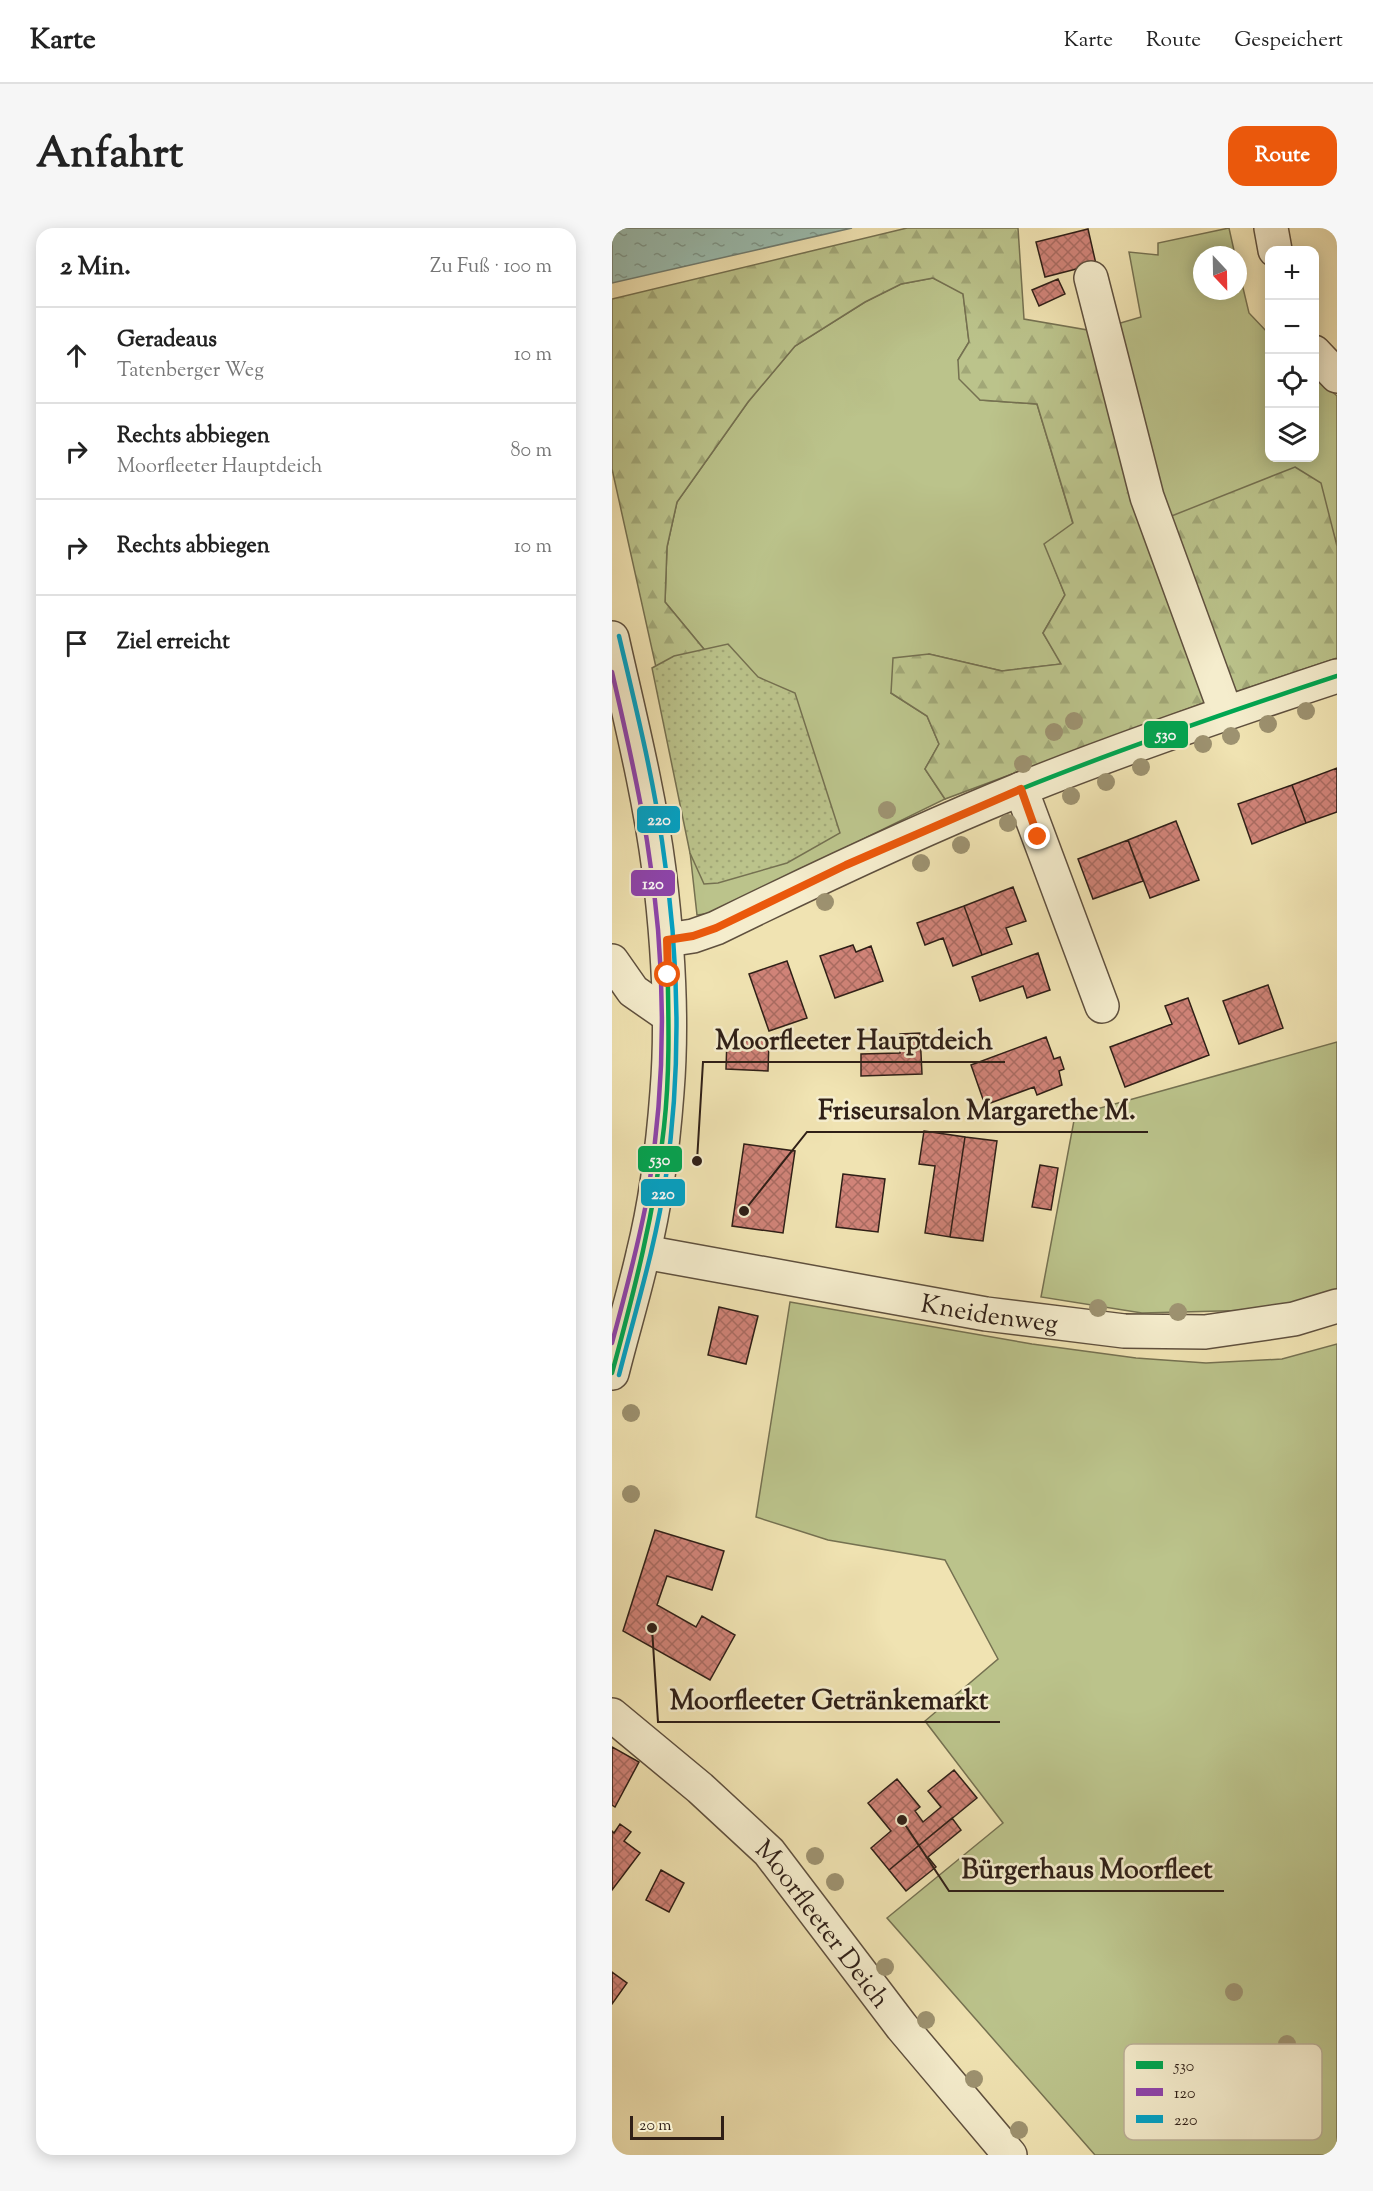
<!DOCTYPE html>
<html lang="de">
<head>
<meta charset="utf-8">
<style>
	:root { --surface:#fff; --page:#f6f6f6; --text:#222; --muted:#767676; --line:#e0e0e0; --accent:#ea580c }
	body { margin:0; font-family:"Sorts Mill Goudy",serif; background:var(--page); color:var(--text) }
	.controls { position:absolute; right:18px; top:18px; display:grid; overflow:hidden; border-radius:12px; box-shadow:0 3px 15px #0003 }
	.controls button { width:54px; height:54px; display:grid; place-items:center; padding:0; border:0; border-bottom:2px solid var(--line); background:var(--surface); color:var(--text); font:30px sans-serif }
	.compass { position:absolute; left:581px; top:18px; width:54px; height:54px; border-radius:50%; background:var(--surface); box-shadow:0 3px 15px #0003; rotate:158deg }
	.scale { position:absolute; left:18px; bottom:15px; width:94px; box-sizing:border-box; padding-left:6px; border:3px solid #2f1f17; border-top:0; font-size:16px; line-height:21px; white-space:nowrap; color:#2f1f17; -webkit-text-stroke:4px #f5edcd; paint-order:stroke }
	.stop { position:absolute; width:18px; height:18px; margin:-14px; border:4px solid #ea580c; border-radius:50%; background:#fff }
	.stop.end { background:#ea580c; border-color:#fff; box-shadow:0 2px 6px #0008 }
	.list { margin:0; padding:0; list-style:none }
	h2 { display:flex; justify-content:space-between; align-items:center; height:78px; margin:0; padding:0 24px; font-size:26px }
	h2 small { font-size:20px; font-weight:400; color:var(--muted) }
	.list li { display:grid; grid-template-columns:39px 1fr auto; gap:18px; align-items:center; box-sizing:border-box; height:96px; padding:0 24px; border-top:2px solid var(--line) }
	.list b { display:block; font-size:22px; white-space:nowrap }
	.list p { margin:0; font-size:20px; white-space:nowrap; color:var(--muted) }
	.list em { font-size:20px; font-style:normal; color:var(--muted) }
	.icon { flex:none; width:33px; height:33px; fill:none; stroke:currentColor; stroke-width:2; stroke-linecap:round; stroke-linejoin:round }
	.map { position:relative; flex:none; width:725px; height:1927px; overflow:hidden; border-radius:18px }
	header { display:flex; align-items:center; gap:36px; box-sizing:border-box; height:84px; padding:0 30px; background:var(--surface); border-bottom:2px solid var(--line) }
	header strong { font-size:28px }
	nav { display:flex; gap:33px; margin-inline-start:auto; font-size:21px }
	.intro { display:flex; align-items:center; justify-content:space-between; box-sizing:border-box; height:144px; padding:0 36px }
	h1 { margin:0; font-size:42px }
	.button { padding:15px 27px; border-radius:18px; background:var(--accent); color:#fff; font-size:21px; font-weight:700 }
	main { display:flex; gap:36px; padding:0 36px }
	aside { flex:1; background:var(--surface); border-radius:18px; box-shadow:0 3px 15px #0003 }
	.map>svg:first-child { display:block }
	.grass { fill:#bbc38b; stroke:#757151; stroke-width:1.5 }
	.forest { fill:url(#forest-firs); stroke:#757151; stroke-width:1.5 }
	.park { fill:url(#park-dots); stroke:#757151; stroke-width:1.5 }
	.water { fill:url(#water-ripples); stroke:#707e73; stroke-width:1.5 }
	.building { fill:url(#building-cross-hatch); stroke:#2f1f17; stroke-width:1.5 }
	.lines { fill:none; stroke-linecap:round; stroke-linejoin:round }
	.minor-casing { stroke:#5f503e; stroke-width:36 }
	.minor { stroke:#f5edcd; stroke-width:33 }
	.bus-1-casing { stroke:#f5edcd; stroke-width:9 }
	.bus-2-casing { stroke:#f5edcd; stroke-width:9 }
	.bus-3-casing { stroke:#f5edcd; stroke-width:9 }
	.bus-1 { stroke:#00a651; stroke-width:4.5 }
	.bus-2 { stroke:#8e44ad; stroke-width:4.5 }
	.bus-3 { stroke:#02a2c5; stroke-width:4.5 }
	.tree { fill:#9d9270 }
	.route { stroke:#ea580c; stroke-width:8 }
	.labels { text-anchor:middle; stroke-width:5; stroke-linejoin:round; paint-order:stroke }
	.street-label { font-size:26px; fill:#2f1f17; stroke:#f5edcd }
	.key { fill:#f5edcd; stroke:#baaf96; stroke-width:1.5 }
	.key-label { font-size:16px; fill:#2f1f17 }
	.leader { fill:none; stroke:#2f1f17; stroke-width:2 }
	.callout-dot { fill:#2f1f17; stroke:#f5edcd; stroke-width:2 }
	.callout-label { font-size:27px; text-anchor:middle; font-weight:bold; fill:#2f1f17; stroke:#f5edcd; stroke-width:5; stroke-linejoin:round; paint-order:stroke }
	.line-badge { stroke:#f5edcd; stroke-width:2 }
	.badge-label { font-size:16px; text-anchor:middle; font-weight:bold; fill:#fff }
</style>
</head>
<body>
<header>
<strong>Karte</strong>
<nav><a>Karte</a><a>Route</a><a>Gespeichert</a></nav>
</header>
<div class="intro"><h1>Anfahrt</h1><a class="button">Route</a></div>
<main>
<aside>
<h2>2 Min.<small>Zu Fuß · 100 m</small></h2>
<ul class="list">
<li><svg class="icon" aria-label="ahead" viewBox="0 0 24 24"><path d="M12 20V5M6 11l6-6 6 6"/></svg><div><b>Geradeaus</b><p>Tatenberger Weg</p></div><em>10 m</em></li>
<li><svg class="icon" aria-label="right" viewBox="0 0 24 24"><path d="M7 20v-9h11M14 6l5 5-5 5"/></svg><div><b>Rechts abbiegen</b><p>Moorfleeter Hauptdeich</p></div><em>80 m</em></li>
<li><svg class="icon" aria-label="right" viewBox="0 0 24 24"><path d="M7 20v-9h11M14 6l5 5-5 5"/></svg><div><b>Rechts abbiegen</b></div><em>10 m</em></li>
<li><svg class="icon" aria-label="arrive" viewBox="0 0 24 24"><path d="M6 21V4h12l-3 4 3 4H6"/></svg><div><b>Ziel erreicht</b></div></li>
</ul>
</aside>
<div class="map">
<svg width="725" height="1927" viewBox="0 0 725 1927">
	<defs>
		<pattern id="forest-firs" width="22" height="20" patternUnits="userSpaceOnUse" patternTransform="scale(1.5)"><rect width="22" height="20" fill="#bbc38b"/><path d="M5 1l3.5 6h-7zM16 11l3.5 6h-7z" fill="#a1a777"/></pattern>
		<pattern id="park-dots" width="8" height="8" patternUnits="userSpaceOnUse" patternTransform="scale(1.5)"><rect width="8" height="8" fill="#bbc38b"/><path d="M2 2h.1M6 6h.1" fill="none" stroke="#a1a777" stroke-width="1.8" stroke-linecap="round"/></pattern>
		<pattern id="water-ripples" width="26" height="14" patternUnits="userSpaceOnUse" patternTransform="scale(1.5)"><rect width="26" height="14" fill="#9bbeb1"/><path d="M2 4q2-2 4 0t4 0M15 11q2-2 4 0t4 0" fill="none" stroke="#7f9a8f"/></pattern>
		<pattern id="building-cross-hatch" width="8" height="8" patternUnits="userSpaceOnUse" patternTransform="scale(1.5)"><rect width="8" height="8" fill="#d08378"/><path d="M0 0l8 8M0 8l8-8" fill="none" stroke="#a96b61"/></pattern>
	</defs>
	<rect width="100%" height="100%" fill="#f0e3b2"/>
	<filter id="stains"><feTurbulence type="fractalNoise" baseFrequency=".00333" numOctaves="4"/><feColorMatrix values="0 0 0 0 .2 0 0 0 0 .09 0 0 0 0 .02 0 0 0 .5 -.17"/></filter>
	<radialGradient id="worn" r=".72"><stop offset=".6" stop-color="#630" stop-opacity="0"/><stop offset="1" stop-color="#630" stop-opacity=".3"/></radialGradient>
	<path class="grass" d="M617 0 623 27H590V63H626V39L637 85 657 106 658 230H702L703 148 725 168V318L720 301 552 291 505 96 529 89 517 24 546 27V15Z
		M321 50 351 65 357 114 346 132 368 172 425 176 461 296 433 316 453 367 431 405 450 436 390 443 317 426 279 465 315 488 327 516 313 541 333 571 100 685 85 687 71 561 105 437 53 374 55 319 65 274 136 174 183 118 253 74 289 56Z
		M725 814V1065L647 1082 530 1085 429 1069 463 887Z
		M178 1074 420 1116 524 1130 594 1135 670 1131 725 1116V1927H483L275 1690 391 1595 313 1493 386 1431 333 1332 216 1312 144 1289Z"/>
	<path class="forest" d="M295 0H406L412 91 487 104 602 471 333 571 313 541 327 516 315 488 279 465 281 430 317 426 390 443 449 436 431 405 453 367 432 316 461 295 425 176 368 172 347 151 346 132 357 114 351 66 321 50 289 56 253 74 183 118 136 174 65 274 55 319 53 374 105 437 71 561 0 241V71Z
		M683 239 709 255 725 318V430L617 466 552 291Z"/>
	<path class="park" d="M116 416 146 449 183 465 228 605 175 635 106 655 92 656 78 625 40 440 62 428Z"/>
	<path class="water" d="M13 0H240L0 55V3Z"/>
	<path class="building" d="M476 1 484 36 433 49 424 14Z
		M446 51 453 66 427 78 420 62Z
		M725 540V584L694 595 680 557Z
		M680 557 694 595 640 616 626 576Z
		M564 593 587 652 538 670 516 612Z
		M516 612 531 653 481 671 466 631Z
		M401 659 414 693 394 700 400 716 370 727 352 678Z
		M352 678 370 727 341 738 331 710 313 717 305 695Z
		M241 717 244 724 259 718 271 753 223 770 208 728Z
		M426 725 438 762 415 770 411 758 368 773 360 749Z
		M175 733 195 790 157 803 137 746Z
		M656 757 671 800 627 816 611 773Z
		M576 770 597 827 513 859 498 819 560 796 553 778Z
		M308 805 310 846 249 848V826L288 825V806Z
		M434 809 442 831 448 829 452 841 447 843 450 857 425 867 422 859 373 877 359 837Z
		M115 811 157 812 156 843 114 841Z
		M312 903 353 909 338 1009 313 1005 323 938 307 936Z
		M353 909 385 913 371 1013 338 1009Z
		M132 916 183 923 171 1005 120 998Z
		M428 937 446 940 439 982 420 979Z
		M231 946 273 951 266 1004 224 999Z
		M107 1079 146 1088 134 1136 96 1127Z
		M43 1302 112 1323 100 1362 55 1348 45 1377 84 1399 90 1388 123 1407 98 1452 11 1403Z
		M0 1519 27 1534 3 1579 0 1577Z
		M342 1542 365 1570 277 1642 259 1620 279 1603 256 1575 285 1551 308 1579 303 1583 311 1594 329 1579 316 1563Z
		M340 1590 349 1602 316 1629 324 1639 294 1663 277 1642Z
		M8 1596 19 1604 12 1613 28 1625 0 1662V1603L2 1605Z
		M49 1642 72 1655 57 1684 34 1672Z
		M0 1744 15 1755 0 1776Z"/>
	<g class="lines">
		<defs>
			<g id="minor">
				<path d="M659 0 663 22"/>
				<path d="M479 50 535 269 614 485"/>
				<path d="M702 124 725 148"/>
				<path d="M0 410C17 486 37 564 47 642 56 715 61 790 55 864 51 918 44 974 31 1026 22 1066 10 1105 0 1145"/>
				<path d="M409 561 490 778"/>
				<path d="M55 712 81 708 104 700C204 651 305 603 409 561 513 519 619 483 725 448"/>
				<path d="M0 733 21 763 57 788"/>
				<path id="s1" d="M32 1024 374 1086 512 1103 593 1104 682 1091 725 1078"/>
				<path id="s2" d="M0 1487 88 1560 157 1624 290 1799 398 1927"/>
			</g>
		</defs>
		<use href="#minor" class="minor-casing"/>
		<use href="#minor" class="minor"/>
		<defs>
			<path id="bus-1" d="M55 712 81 708 104 700C204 651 305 603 409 561 513 519 619 483 725 448
				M0 1145C22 1064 43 983 52 899 59 837 56 774 55 712"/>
			<path id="bus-2" d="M0 444C13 500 26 556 35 613 54 729 55 849 36 965 27 1016 13 1066 0 1115"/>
			<path id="bus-3" d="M7 1147C24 1081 44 1016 54 948 70 836 67 724 50 613 40 544 23 476 7 408"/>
		</defs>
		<use href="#bus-1" class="bus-1-casing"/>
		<use href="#bus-2" class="bus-2-casing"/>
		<use href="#bus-3" class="bus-3-casing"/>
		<use href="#bus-1" class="bus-1"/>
		<use href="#bus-2" class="bus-2"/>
		<use href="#bus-3" class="bus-3"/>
	</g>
	<g class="tree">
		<circle cx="694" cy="483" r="9"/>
		<circle cx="462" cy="493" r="9"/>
		<circle cx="656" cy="496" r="9"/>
		<circle cx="442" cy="504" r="9"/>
		<circle cx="619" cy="508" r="9"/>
		<circle cx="591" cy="516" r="9"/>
		<circle cx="411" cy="536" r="9"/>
		<circle cx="529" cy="539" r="9"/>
		<circle cx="494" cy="554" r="9"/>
		<circle cx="459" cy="568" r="9"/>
		<circle cx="275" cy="582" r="9"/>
		<circle cx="396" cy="595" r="9"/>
		<circle cx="349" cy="617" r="9"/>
		<circle cx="309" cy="635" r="9"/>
		<circle cx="213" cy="674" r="9"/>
		<circle cx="486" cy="1080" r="9"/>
		<circle cx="566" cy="1084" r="9"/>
		<circle cx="19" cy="1185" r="9"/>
		<circle cx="19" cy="1266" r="9"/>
		<circle cx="203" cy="1628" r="9"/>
		<circle cx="223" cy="1654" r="9"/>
		<circle cx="273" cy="1739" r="9"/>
		<circle cx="622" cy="1764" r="9"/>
		<circle cx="314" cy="1792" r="9"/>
		<circle cx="675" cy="1816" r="9"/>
		<circle cx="362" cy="1851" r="9"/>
		<circle cx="407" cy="1902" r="9"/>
	</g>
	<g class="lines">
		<path class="route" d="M56 747 55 712 81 708 104 700 234 637 409 561 426 609"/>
	</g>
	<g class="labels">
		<g class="street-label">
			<text dy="9" stroke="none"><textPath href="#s1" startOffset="351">Kneidenweg</textPath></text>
			<text dy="9" stroke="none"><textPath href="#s2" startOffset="298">Moorfleeter Deich</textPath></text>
		</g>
	</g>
	<rect x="512" y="1816" width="198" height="96" rx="9" class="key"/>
	<rect x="524" y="1833" width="27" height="8" fill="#00a651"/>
	<rect x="524" y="1860" width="27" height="8" fill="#8e44ad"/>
	<rect x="524" y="1887" width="27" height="8" fill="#02a2c5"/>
	<g class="key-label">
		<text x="562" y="1843">530</text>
		<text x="562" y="1870">120</text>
		<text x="562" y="1897">220</text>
	</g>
	<path class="leader" d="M85 933L91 834H393M132 983L195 904H536M40 1400L46 1494H388M290 1592L337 1663H612"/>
	<g class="callout-dot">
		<circle cx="85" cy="933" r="6"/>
		<circle cx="132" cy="983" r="6"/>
		<circle cx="40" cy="1400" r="6"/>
		<circle cx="290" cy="1592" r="6"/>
	</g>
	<g class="callout-label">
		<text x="242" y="821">Moorfleeter Hauptdeich</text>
		<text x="365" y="891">Friseursalon Margarethe M.</text>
		<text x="217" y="1481">Moorfleeter Getränkemarkt</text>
		<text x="475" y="1650">Bürgerhaus Moorfleet</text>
	</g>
	<g class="line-badge">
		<rect x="531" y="492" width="46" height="29" rx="6" fill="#00a651"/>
		<rect x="24" y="577" width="45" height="29" rx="6" fill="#02a2c5"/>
		<rect x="18" y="641" width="46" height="28" rx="6" fill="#8e44ad"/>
		<rect x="25" y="917" width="46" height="28" rx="6" fill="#00a651"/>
		<rect x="28" y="950" width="46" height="29" rx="6" fill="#02a2c5"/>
	</g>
	<g class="badge-label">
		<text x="554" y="512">530</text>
		<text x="47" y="597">220</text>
		<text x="41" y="661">120</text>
		<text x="48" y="937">530</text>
		<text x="51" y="971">220</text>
	</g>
	<rect width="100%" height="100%" filter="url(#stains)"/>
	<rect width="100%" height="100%" fill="url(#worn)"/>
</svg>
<div class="controls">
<button>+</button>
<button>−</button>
<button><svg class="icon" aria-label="locate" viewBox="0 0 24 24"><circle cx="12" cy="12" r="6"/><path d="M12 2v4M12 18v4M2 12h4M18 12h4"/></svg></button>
<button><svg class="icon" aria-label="layers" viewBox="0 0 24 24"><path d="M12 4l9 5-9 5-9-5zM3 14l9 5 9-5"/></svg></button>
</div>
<svg class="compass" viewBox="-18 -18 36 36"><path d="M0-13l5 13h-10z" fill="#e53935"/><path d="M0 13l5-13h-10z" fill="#767676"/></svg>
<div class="scale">20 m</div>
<div class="stop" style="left:56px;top:747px"></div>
<div class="stop end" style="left:426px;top:609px"></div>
</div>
</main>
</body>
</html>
